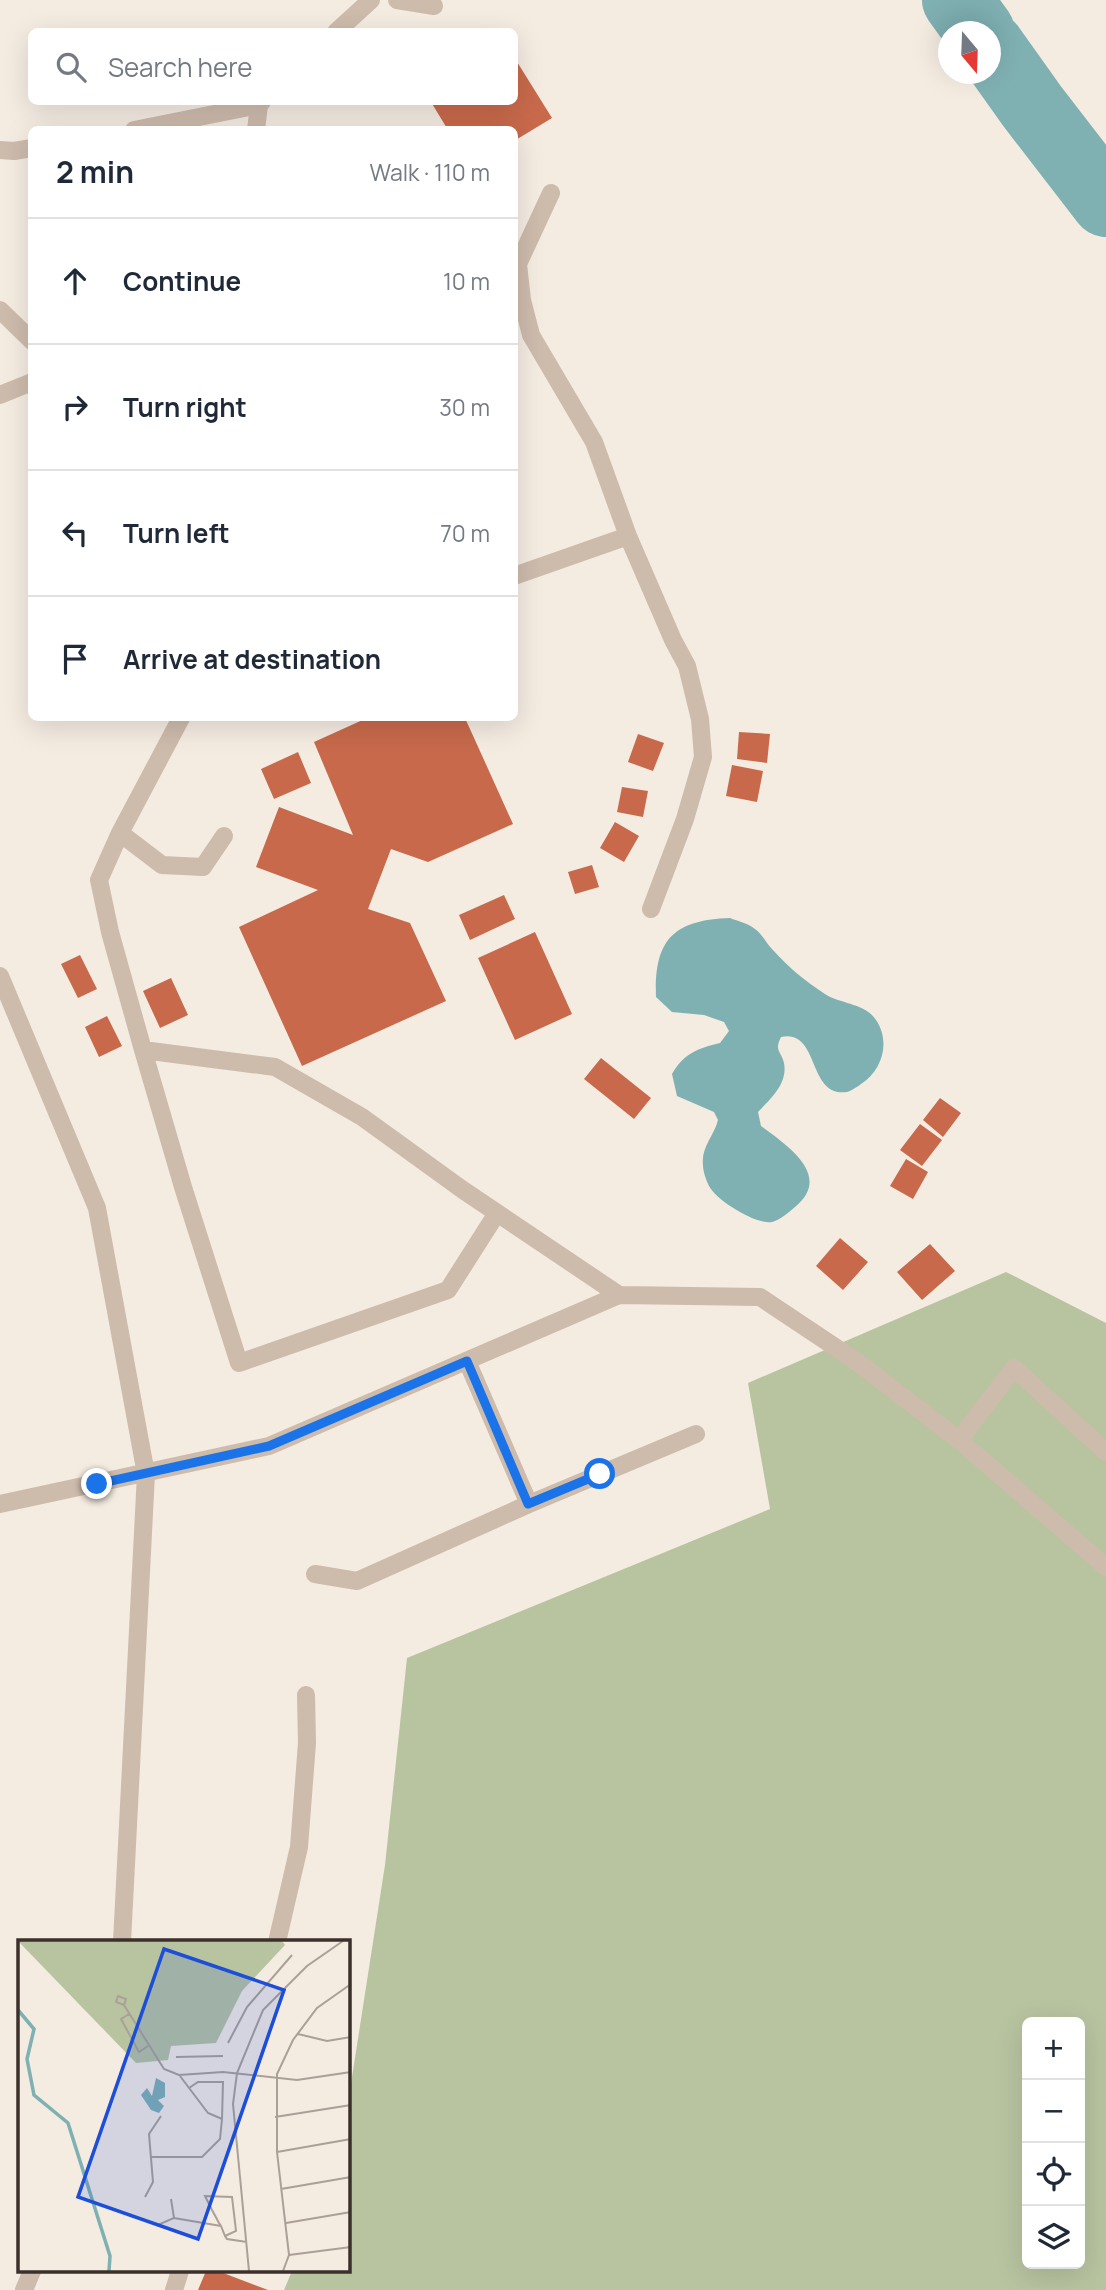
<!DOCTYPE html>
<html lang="en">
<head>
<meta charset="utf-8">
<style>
	:root { --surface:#fff; --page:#f2f2f3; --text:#1f2937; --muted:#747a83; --line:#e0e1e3 }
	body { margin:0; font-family:Manrope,sans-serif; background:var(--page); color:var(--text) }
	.controls { position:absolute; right:21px; bottom:21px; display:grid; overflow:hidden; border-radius:10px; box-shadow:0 7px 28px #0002 }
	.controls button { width:63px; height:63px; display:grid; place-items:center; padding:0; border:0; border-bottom:2px solid var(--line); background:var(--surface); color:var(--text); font:35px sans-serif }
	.compass { position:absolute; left:938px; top:21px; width:63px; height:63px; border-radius:50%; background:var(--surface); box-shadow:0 7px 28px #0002; rotate:161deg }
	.stop { position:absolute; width:21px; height:21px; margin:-16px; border:5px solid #1a73e8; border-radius:50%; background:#fff }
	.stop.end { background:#1a73e8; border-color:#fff; box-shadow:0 2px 7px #0008 }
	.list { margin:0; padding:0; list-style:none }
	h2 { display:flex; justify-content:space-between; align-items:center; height:91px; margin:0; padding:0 28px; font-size:30px }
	h2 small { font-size:23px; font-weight:400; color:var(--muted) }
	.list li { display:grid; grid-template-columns:46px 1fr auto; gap:21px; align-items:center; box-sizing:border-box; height:126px; padding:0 28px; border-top:2px solid var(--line) }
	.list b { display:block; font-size:26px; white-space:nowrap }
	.list em { font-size:23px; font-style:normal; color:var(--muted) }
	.icon { flex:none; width:38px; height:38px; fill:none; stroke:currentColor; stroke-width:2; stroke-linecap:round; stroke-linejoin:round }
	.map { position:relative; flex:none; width:1106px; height:2290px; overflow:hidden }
	.search { position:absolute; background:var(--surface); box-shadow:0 7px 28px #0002; left:28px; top:28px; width:490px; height:77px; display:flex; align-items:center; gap:18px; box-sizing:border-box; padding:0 24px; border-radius:10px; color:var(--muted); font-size:26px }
	.panel { position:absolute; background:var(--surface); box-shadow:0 7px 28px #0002; left:28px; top:126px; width:490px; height:595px; border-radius:10px }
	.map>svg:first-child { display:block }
	.green { fill:#b8c4a0; fill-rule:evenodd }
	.water { fill:#7fb0b2 }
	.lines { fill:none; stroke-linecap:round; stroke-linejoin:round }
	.river { stroke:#7fb0b2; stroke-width:70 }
	.building { fill:#c8694b }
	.minor { stroke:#cdbbac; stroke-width:18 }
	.route { stroke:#1a73e8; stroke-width:9 }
	.inset-river { fill:none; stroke:#7fb0b2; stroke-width:3.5 }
	.inset-road { fill:none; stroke:#aaa098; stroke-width:2 }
	.view { fill:#1d4ed8; fill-opacity:0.15; stroke:#1d4ed8; stroke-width:3.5 }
	.inset-edge { fill:none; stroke:#3b302b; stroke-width:3.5 }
</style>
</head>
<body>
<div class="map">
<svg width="1106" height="2290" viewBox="0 0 1106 2290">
	<rect width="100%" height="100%" fill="#f4ebe1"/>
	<path class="green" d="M1006 1272 1106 1323V2290H284L292 2271H348V2103L385 1865 407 1658 770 1509 748 1383ZM1027 2022H1080V2264H1027Z"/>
	<path class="water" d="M730 918C738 921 749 924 755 929 762 934 766 943 772 949 788 967 805 981 825 994 840 1004 865 1003 876 1020 891 1042 882 1071 861 1084 857 1087 851 1091 847 1092 807 1098 820 1028 781 1037 774 1051 781 1051 784 1063 788 1084 770 1099 758 1112L761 1126C785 1144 834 1175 795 1207 789 1212 780 1220 772 1222 756 1225 716 1200 709 1186 706 1180 703 1171 703 1165 701 1147 714 1136 718 1120L714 1112 677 1096 672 1074C683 1054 698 1048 720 1043L729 1031 724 1022 704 1015 672 1012 656 997C654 939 674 920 730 918Z"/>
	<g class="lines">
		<path class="river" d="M957 0 980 32
			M990 47 1032 106 1106 202"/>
	</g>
	<path class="building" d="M514 57 552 118 514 141V130H448L431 102H514Z
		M367 718H465L513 824 428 862 391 849 368 909 410 923 446 1001 302 1066 239 927 318 890 256 867 279 807 353 835 314 742Z
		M739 732 770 734 767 763 737 759Z
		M638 734 664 743 653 771 628 762Z
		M298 752 311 783 274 799 261 769Z
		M732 765 763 771 757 802 726 796Z
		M622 787 648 791 643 817 617 812Z
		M615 822 639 836 624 862 600 848Z
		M592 865 599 887 575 894 568 872Z
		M504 895 515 919 470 940 459 915Z
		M535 932 572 1014 515 1040 478 958Z
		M80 955 97 989 78 998 61 964Z
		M171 978 188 1015 160 1028 143 991Z
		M107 1016 122 1046 99 1057 85 1027Z
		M601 1058 651 1098 634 1119 584 1079Z
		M940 1098 961 1113 943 1137 923 1120Z
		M920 1124 942 1140 922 1166 900 1150Z
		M906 1159 928 1172 913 1199 890 1186Z
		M840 1238 868 1262 843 1290 816 1266Z
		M930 1244 955 1271 922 1300 897 1272Z
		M206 2271H218L268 2290H198Z"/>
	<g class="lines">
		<path class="minor" d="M397 0 434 6
			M336 32 371 0
			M134 130 259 105
			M256 130 259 105 262 102
			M0 150 14 151 32 148
			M551 193 518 264 522 300 531 335 594 442 628 536 673 640 687 666 700 719 703 757 685 819 651 909
			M0 310 32 341
			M0 395 32 382
			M514 576 628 536
			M181 718 120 833 99 880 110 932 143 1050 275 1067 362 1117 463 1190 619 1295
			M120 833 162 865 203 867 224 836
			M0 976 97 1208 146 1474 122 1942
			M143 1050 183 1187 239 1363 448 1290 497 1213
			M467 1361 529 1504
			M959 1440 1014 1368 1106 1452
			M0 1504 269 1446 619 1295 760 1297 856 1361 959 1440 1106 1567
			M315 1574 357 1581 529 1504 696 1434
			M277 1942 299 1847 307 1743 306 1695
			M24 2290 32 2271
			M174 2290 180 2271"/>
	</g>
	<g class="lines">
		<path class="route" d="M97 1484 269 1446 467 1361 528 1504 600 1474"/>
	</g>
	<g transform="translate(18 1940)">
		<rect width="332" height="332" fill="#f4ebe1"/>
		<path d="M0 1H264L267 5 224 51 198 103 153 106 150 120 118 123Z" fill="#b8c4a0"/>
		<path d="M138 138 147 143V157L140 160 146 166 141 173 133 170 123 155 129 148 134 156Z" fill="#7fb0b2"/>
		<path class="inset-river" d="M0 70 16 89 9 119 16 155 50 183 92 316 91 331"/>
		<path class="inset-road" d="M106 65 98 62 100 56 108 59 106 65 146 129 161 135 205 132 279 140 333 132M111 74 103 79 121 112 130 106M280 94 309 101 333 97M210 103 229 67 274 15M158 117 205 116M171 148 180 142H205L204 179M257 177 333 165M259 212 333 199M132 217H184L202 199 204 179 190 173 162 136M263 249 333 237M127 257 135 242 131 194 143 176M156 278 203 286M133 282 140 285 156 278 153 259M268 283 333 272M207 296 218 291 214 257 187 256 194 270 201 283 203 286 207 296 209 299 229 302M271 315 333 307M231 331 215 164 219 133 245 70 289 26 325 1M265 331 271 315 259 212V134L275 100 299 68 333 44"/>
		<path class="view" d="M146 9 266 50 180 299 60 257Z"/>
		<rect width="332" height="332" class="inset-edge"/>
	</g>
</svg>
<div class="controls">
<button>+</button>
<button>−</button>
<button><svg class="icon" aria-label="locate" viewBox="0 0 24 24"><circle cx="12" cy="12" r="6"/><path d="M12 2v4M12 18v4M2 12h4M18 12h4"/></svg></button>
<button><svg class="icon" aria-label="layers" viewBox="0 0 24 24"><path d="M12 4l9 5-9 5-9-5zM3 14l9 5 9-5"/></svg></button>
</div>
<svg class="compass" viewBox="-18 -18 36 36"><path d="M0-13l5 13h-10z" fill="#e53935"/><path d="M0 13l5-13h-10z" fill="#747a83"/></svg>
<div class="stop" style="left:600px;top:1474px"></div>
<div class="stop end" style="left:97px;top:1484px"></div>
<div class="search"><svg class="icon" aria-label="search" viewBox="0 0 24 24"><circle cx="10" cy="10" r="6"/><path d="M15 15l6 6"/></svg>Search here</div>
<section class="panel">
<h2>2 min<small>Walk · 110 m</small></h2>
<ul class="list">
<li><svg class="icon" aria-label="ahead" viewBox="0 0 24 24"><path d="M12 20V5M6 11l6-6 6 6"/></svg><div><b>Continue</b></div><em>10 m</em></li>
<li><svg class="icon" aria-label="right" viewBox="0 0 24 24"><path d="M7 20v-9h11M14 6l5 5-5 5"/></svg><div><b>Turn right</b></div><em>30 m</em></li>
<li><svg class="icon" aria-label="left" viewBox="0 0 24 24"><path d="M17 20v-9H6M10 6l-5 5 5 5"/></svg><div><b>Turn left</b></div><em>70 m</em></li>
<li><svg class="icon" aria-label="arrive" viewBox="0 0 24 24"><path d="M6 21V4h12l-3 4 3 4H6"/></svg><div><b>Arrive at destination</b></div></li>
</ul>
</section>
</div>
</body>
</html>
